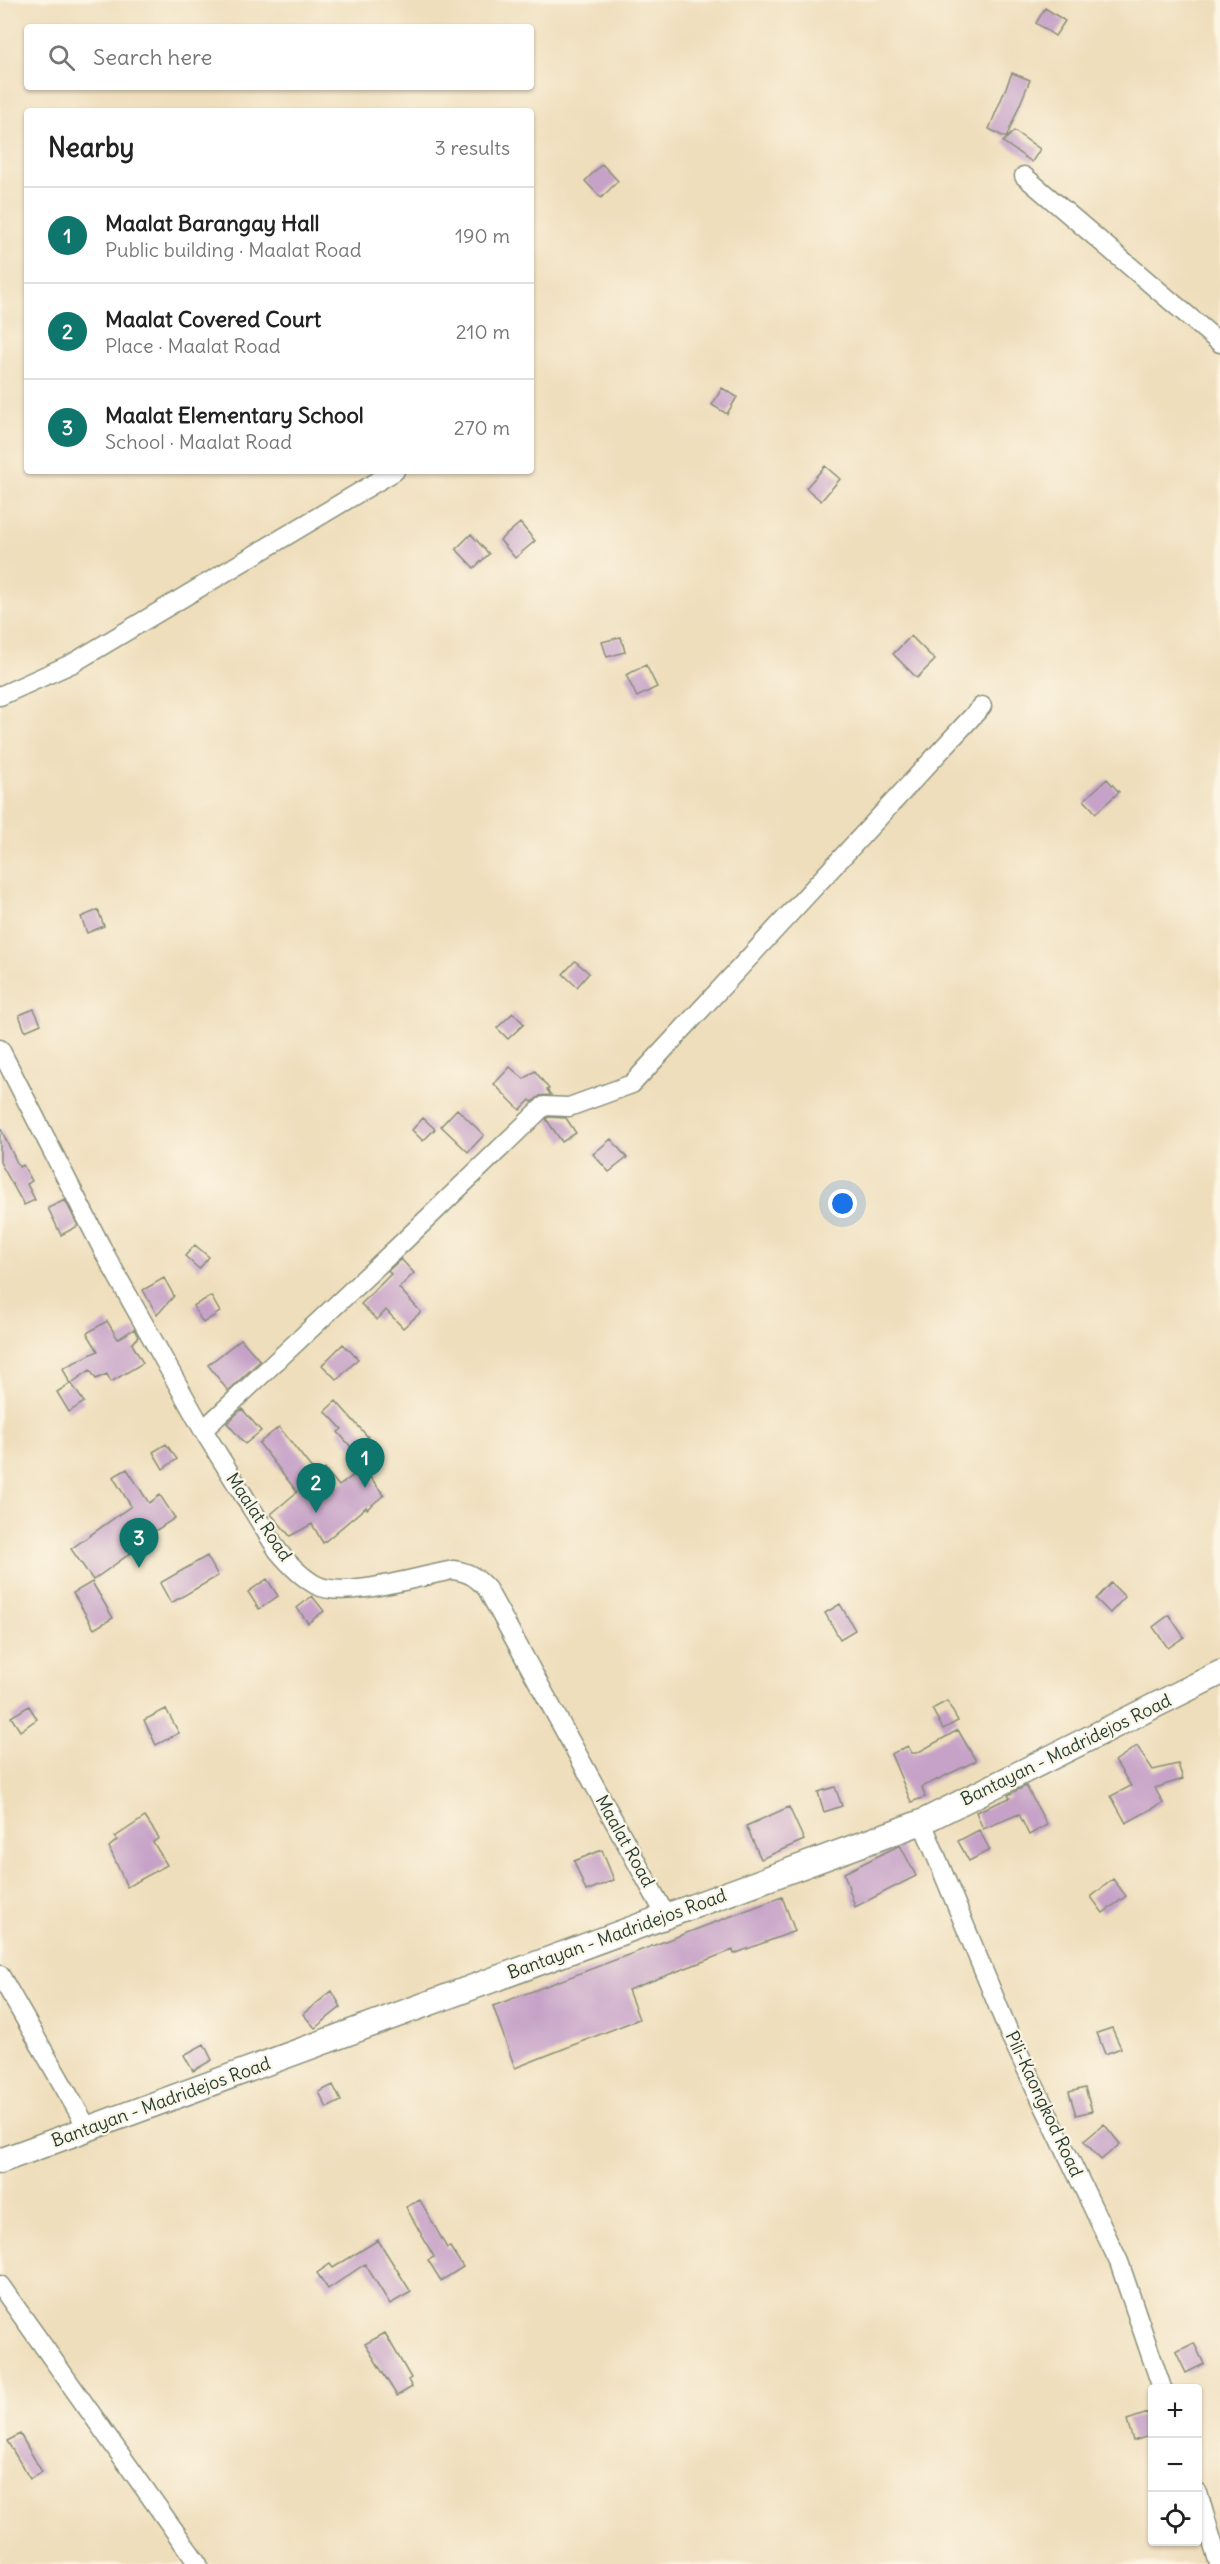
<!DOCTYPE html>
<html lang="en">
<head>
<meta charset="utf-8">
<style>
	:root { --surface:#fff; --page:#f6f6f6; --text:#222; --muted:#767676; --line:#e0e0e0; --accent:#0f766e }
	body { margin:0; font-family:Delius,sans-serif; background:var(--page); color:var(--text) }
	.controls { position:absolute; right:18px; bottom:18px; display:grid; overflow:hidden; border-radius:6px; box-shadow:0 2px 4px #0004 }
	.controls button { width:54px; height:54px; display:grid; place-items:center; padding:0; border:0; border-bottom:2px solid var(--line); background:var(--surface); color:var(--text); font:30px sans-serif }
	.you { position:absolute; left:843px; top:1204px; width:21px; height:21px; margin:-15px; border:4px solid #fff; border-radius:50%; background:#1a73e8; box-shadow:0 0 0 9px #1a73e833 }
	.badge { display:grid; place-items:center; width:39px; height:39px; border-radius:50%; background:var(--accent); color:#fff; font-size:20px; font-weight:700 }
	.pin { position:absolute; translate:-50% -50px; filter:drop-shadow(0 2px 3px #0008) }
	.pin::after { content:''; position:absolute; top:32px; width:21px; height:18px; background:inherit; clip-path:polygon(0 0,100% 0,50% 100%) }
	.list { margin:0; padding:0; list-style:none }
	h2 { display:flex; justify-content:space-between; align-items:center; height:78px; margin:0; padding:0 24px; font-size:26px }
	h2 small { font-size:20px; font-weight:400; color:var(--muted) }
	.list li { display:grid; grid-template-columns:39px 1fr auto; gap:18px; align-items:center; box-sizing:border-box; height:96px; padding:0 24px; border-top:2px solid var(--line) }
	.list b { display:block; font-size:22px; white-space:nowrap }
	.list p { margin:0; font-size:20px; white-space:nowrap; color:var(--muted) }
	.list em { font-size:20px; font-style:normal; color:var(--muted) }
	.icon { flex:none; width:33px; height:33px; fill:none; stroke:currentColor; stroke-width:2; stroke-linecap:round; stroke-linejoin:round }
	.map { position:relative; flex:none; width:1220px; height:2564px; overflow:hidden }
	.search { position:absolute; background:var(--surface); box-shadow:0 2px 4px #0004; left:24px; top:24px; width:510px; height:66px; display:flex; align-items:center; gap:15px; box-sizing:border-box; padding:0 21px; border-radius:6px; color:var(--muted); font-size:22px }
	.panel { position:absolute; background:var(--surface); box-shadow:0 2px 4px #0004; left:24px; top:108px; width:510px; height:366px; border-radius:6px }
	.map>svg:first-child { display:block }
	.building { fill:#c6a2c8 }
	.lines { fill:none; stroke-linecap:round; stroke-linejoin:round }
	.minor-casing { stroke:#878e78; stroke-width:21 }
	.major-casing { stroke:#878e78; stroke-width:27 }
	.minor { stroke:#fff; stroke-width:18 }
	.major { stroke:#fff; stroke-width:24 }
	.labels { text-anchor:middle; stroke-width:4.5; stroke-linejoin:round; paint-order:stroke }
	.street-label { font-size:18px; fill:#1f3d34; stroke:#fcf5e5 }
</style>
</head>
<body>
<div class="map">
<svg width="1220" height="2564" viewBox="0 0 1220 2564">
	<rect width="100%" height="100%" fill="#fcf5e5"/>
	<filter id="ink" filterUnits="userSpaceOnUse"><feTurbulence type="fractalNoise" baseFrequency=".0167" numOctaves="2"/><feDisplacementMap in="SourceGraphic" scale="12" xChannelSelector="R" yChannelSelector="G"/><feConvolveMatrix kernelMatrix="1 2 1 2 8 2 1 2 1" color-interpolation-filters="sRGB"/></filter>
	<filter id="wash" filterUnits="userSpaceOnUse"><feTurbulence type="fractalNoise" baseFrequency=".008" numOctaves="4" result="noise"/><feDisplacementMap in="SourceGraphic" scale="24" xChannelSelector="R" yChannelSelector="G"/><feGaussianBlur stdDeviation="1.35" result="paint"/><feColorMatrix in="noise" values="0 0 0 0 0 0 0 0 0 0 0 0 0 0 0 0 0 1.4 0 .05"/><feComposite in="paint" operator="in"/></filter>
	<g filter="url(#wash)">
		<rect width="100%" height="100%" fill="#efdebc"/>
		<g id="blocks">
			<path class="building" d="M1045 8 1065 21 1055 36 1036 23Z
				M1012 73 1030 80 1006 138 989 129Z
				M1014 131 1040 149 1032 162 1003 142Z
				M602 164 618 181 601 198 585 181Z
				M722 388 737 397 727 414 712 405Z
				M825 466 840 479 821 501 806 488Z
				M520 523 535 541 515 558 500 540Z
				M471 534 489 554 474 568 456 549Z
				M911 636 935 660 917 678 893 654Z
				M621 637 625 652 607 657 602 642Z
				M646 665 657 687 637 697 626 675Z
				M1107 779 1119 792 1096 813 1084 800Z
				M98 910 104 926 87 933 81 917Z
				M575 961 589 973 577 987 563 974Z
				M34 1009 41 1024 25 1031 19 1015Z
				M513 1013 524 1024 508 1039 497 1028Z
				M510 1067 524 1079 535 1071 549 1089 547 1090 551 1095 540 1096 532 1102 530 1100 520 1110 494 1084Z
				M457 1109 484 1135 468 1152 441 1126Z
				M548 1117 566 1118 576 1133 562 1142 546 1119Z
				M423 1118 435 1129 423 1141 412 1130Z
				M0 1127 19 1167 23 1165 32 1181 27 1184 35 1200 24 1205 0 1162Z
				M611 1139 627 1158 609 1172 593 1154Z
				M65 1200 78 1226 61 1235 48 1208Z
				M195 1245 209 1257 199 1269 185 1256Z
				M401 1259 414 1273 399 1288 421 1312 403 1328 386 1310 377 1320 361 1304 391 1274 388 1271Z
				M164 1278 174 1296 157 1315 143 1290Z
				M211 1296 220 1312 203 1323 193 1306Z
				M107 1321 118 1339 134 1329 138 1337 132 1344 143 1363 111 1382 107 1374 96 1379 90 1370 70 1384 63 1368 98 1351 87 1333Z
				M241 1339 260 1361 228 1391 208 1365Z
				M343 1344 358 1359 337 1380 322 1365Z
				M71 1383 84 1402 69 1412 57 1392Z
				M336 1401 368 1437 358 1446 356 1443 351 1447 338 1432 342 1429 325 1411Z
				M242 1409 261 1431 245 1444 227 1423Z
				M279 1427 317 1475 325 1469 339 1486 363 1468 384 1495 367 1509 366 1507 323 1543 312 1524 290 1536 271 1514 297 1492 259 1443Z
				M166 1444 177 1459 163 1469 153 1452Z
				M127 1469 149 1503 160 1495 175 1518 132 1546 135 1550 93 1580 71 1549 131 1506 113 1477Z
				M207 1556 218 1576 171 1603 160 1583Z
				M267 1579 278 1596 259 1609 248 1592Z
				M92 1582 113 1618 94 1629 73 1593Z
				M1111 1583 1125 1597 1110 1613 1096 1599Z
				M312 1596 324 1611 308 1623 297 1608Z
				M840 1604 855 1630 840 1639 825 1613Z
				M1169 1615 1184 1637 1168 1648 1153 1627Z
				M947 1701 958 1721 943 1729 932 1709Z
				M29 1706 37 1719 20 1731 11 1717Z
				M166 1709 179 1733 156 1745 144 1720Z
				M958 1730 976 1761 922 1787 925 1797 911 1802 891 1754 908 1746 912 1753H917Z
				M1137 1746 1153 1770 1178 1764 1183 1779 1155 1788 1163 1803 1126 1823 1111 1796 1131 1786 1115 1761Z
				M1026 1786 1047 1825 1029 1835 1019 1814 983 1829 976 1812 1010 1798 1008 1795Z
				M835 1787 842 1806 824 1812 818 1792Z
				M789 1807 804 1840 761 1859 746 1826Z
				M145 1817 159 1838 153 1842 167 1865 127 1887 109 1847 117 1840 115 1837Z
				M979 1830 990 1850 969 1861 958 1841Z
				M900 1845 916 1876 855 1907 844 1873Z
				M602 1850 614 1880 586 1891 574 1861Z
				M1113 1879 1126 1896 1103 1913 1091 1897Z
				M782 1897 795 1931 734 1954 733 1950 628 1990 639 2019 515 2068 493 2006Z
				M332 1991 341 2007 315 2028 303 2014Z
				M1112 2028 1121 2048 1105 2054 1097 2033Z
				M204 2044 212 2060 193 2071 184 2055Z
				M333 2085 341 2101 327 2108 319 2092Z
				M1085 2088 1092 2111 1076 2115 1069 2092Z
				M1104 2124 1120 2144 1101 2160 1084 2141Z
				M420 2200 447 2248 450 2247 463 2267 441 2281 428 2260 434 2257 406 2207Z
				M378 2240 411 2292 390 2304 365 2264 328 2289 317 2273 330 2264 333 2268Z
				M385 2333 411 2378 408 2380 412 2387 397 2396 365 2344Z
				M1194 2343 1204 2364 1186 2373 1176 2352Z
				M1148 2413 1152 2435 1133 2441 1127 2420Z
				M20 2434 42 2472 30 2479 7 2441Z"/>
		</g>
	</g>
	<g filter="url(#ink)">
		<use href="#blocks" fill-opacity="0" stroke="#878e78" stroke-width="1.5"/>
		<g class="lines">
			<defs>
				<path id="minor" d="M1024 176 1220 343
					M0 696 73 663 395 471
					M0 1049 106 1256 203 1430 278 1551C289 1564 301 1577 316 1585 345 1600 420 1576 453 1570 469 1572 476 1577 487 1589L666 1916
					M203 1430 402 1243 544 1106 569 1107 632 1084 982 706
					M922 1822 1010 2035 1119 2262 1162 2388
					M0 1975 88 2129
					M0 2285 198 2564
					M1198 2493 1219 2564"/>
				<path id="major" d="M0 2161 922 1822 1220 1673"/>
			</defs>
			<use href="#minor" class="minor-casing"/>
			<use href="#major" class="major-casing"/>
			<use href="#minor" class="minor"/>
			<use href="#major" class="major"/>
		</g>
	</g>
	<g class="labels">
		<g class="street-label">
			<text transform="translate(259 1517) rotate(56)" y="6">Maalat Road</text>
			<text transform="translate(1066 1750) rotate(-26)" y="6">Bantayan - Madridejos Road</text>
			<text transform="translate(625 1841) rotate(61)" y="6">Maalat Road</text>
			<text transform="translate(617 1934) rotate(-20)" y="6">Bantayan - Madridejos Road</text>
			<text transform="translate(161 2102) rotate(-20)" y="6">Bantayan - Madridejos Road</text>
			<text transform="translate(1044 2104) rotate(65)" y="6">Pili-Kaongkod Road</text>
		</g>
	</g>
</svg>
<div class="controls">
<button>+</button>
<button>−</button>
<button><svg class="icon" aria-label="locate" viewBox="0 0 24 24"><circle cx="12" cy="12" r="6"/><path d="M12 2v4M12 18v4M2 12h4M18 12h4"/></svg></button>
</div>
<div class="you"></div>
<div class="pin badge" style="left:365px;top:1488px">1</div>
<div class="pin badge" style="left:316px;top:1513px">2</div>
<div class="pin badge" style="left:139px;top:1568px">3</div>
<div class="search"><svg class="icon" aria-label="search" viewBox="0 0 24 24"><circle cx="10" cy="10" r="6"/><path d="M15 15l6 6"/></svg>Search here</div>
<section class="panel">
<h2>Nearby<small>3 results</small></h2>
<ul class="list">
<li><span class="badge">1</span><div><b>Maalat Barangay Hall</b><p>Public building · Maalat Road</p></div><em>190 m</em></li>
<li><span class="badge">2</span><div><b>Maalat Covered Court</b><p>Place · Maalat Road</p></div><em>210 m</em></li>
<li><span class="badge">3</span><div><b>Maalat Elementary School</b><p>School · Maalat Road</p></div><em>270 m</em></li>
</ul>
</section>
</div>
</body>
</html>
